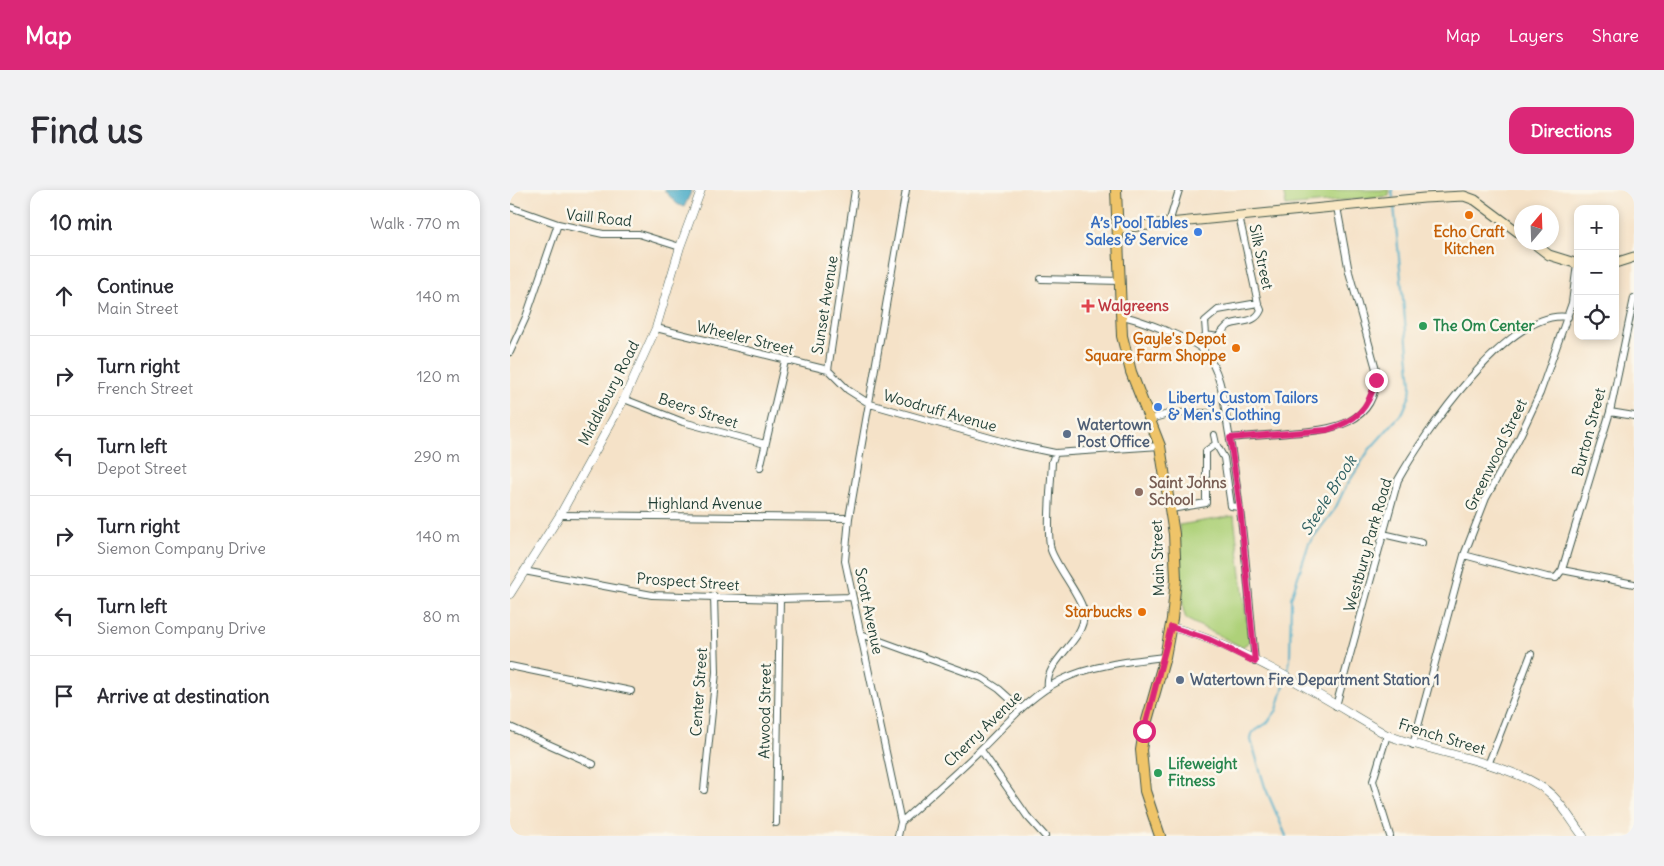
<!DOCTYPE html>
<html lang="en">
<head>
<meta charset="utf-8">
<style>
	:root { --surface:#fff; --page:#f2f2f3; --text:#2b2b33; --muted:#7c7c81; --line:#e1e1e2; --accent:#db2777 }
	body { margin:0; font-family:Delius,sans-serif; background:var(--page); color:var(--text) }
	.controls { position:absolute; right:15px; top:15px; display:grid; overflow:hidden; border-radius:10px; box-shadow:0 2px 8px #0003 }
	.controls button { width:45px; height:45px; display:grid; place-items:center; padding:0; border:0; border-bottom:1px solid var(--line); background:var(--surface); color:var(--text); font:25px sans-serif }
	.compass { position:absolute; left:1004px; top:15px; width:45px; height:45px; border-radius:50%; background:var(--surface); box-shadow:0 2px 8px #0003; rotate:19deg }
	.stop { position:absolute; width:15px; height:15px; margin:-11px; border:4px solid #db2777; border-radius:50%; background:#fff }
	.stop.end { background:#db2777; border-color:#fff; box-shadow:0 1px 5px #0008 }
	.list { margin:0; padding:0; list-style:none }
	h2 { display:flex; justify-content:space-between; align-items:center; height:65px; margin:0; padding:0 20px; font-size:21px }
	h2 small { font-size:16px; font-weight:400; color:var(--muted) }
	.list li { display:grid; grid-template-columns:32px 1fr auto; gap:15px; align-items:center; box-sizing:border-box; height:80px; padding:0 20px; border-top:1px solid var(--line) }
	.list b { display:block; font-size:19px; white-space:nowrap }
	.list p { margin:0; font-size:16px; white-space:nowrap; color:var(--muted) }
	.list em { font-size:16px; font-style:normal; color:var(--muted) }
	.icon { flex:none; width:28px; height:28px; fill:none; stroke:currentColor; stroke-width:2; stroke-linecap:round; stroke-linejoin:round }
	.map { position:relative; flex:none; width:1124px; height:646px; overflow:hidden; border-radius:15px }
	header { display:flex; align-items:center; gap:30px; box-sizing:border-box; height:70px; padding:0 25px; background:var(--accent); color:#fff }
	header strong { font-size:24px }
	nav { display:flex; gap:28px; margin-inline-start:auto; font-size:18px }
	.intro { display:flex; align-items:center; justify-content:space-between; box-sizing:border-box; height:120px; padding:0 30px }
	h1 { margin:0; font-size:35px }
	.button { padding:12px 22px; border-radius:15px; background:var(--accent); color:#fff; font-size:18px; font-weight:700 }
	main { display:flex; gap:30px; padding:0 30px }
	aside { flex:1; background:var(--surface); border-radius:15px; box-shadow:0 2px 8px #0003 }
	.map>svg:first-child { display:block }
	.green { fill:#aed179; stroke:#668756 }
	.water { fill:#49acc8; stroke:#34747e }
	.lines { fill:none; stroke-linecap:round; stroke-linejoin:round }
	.stream { stroke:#49acc8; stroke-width:2 }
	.minor-casing { stroke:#3f564a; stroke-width:8 }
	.tertiary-casing { stroke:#3f564a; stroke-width:9 }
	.secondary-casing { stroke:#3f564a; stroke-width:11 }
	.primary-casing { stroke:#3f564a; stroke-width:12 }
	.minor { stroke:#fff; stroke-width:6 }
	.tertiary { stroke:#fff; stroke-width:8 }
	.secondary { stroke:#f9e7c3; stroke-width:9 }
	.primary { stroke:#efc469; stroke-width:10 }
	.route { stroke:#db2777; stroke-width:6 }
	.food-dot { fill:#e8710a; stroke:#fbf7ec; stroke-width:2 }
	.shop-dot { fill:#3f7fe0; stroke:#fbf7ec; stroke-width:2 }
	.health-dot { fill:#e0444e; stroke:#fbf7ec; stroke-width:2 }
	.leisure-dot { fill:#2e9e5b; stroke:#fbf7ec; stroke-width:2 }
	.service-dot { fill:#5c6f8a; stroke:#fbf7ec; stroke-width:2 }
	.education-dot { fill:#8d6e63; stroke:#fbf7ec; stroke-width:2 }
	.labels { text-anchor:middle; stroke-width:5; stroke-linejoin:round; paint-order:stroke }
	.street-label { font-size:15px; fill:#1f3d34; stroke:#fbf7ec }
	.shop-label { font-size:15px; font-weight:bold; fill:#366cbe; stroke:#fbf7ec; text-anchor:end }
	.food-label { font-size:15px; font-weight:bold; fill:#c56008; stroke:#fbf7ec; text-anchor:end }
	.health-label { font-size:15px; font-weight:bold; fill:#be3a42; stroke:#fbf7ec; text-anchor:start }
	.leisure-label { font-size:15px; font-weight:bold; fill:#27864d; stroke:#fbf7ec; text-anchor:start }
	.service-label { font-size:15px; font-weight:bold; fill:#4e5e75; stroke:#fbf7ec; text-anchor:start }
	.education-label { font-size:15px; font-weight:bold; fill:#785e54; stroke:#fbf7ec; text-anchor:start }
	.water-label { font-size:16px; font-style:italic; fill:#2c5e60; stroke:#fbf7ec }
</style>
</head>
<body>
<header>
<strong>Map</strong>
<nav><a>Map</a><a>Layers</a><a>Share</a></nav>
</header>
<div class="intro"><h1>Find us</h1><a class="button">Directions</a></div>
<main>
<aside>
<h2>10 min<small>Walk · 770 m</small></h2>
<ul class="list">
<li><svg class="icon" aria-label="ahead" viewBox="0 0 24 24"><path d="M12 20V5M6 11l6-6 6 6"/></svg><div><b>Continue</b><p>Main Street</p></div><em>140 m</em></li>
<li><svg class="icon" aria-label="right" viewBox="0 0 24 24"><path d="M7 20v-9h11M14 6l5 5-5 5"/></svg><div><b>Turn right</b><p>French Street</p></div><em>120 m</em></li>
<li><svg class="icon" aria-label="left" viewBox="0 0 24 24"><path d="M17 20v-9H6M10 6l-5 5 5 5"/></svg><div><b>Turn left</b><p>Depot Street</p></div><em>290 m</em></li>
<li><svg class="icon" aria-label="right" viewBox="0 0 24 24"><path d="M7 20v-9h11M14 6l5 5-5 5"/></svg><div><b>Turn right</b><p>Siemon Company Drive</p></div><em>140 m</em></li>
<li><svg class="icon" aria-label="left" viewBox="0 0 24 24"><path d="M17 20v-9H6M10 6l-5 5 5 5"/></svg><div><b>Turn left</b><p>Siemon Company Drive</p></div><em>80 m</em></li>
<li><svg class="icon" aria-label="arrive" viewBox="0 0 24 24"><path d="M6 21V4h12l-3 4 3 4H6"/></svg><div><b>Arrive at destination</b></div></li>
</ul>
</aside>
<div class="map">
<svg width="1124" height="646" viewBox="0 0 1124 646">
	<rect width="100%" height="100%" fill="#fbf7ec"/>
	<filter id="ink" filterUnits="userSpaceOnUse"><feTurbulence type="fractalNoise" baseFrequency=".02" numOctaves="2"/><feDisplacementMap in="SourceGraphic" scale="10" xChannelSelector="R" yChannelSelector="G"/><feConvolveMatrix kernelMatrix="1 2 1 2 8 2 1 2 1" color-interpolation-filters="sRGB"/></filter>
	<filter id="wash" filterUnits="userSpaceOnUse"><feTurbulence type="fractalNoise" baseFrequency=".0096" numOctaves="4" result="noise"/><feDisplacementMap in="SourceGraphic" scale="20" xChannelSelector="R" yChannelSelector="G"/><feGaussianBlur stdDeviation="1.12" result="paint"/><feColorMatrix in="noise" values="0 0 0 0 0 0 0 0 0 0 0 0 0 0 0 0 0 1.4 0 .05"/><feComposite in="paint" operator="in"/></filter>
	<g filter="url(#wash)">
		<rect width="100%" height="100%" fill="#f5e2c8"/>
		<path class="green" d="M773 0H879V6L776 16Z
			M724 326 739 452 732 457 676 429 673 419 669 335Z"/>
		<path class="water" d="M154 0H182L174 17 167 14Z"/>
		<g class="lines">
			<path class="stream" d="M882 0 883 8
				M777 484 780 470 781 408 799 353 825 319 834 300 859 260 893 222 900 205 901 194 884 15
				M776 646 755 597 741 550 742 543 757 533 767 520 776 488"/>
		</g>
	</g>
	<g filter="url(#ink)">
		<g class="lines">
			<defs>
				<path id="minor" d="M0 17 48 34 93 44H129L170 57
					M659 33 669 0
					M531 89 610 91
					M611 126C626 128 685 150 694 161 713 183 714 217 719 244 732 319 738 396 745 472
					M146 138 318 180
					M696 145 708 147C711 143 715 138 719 135 731 130 745 134 751 120L748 113
					M686 154 696 145 695 131 708 120 748 113 729 26
					M0 162 16 127 48 34
					M318 180 338 200 360 214 502 254 545 263 650 256
					M318 180 345 0
					M114 209 173 232 255 254
					M1100 222 1124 226
					M640 229 662 223H699
					M704 245 706 254
					M720 248C739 246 759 245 778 243 821 240 869 236 866 179L839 82 827 17
					M706 254 714 268 721 316 729 317
					M250 278 275 171
					M661 319 696 313V261L706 254
					M50 325 339 328
					M873 344 912 353
					M954 365 1037 387 1046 388 1052 380 1100 222 1124 108
					M1052 380 1124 394
					M14 381 142 405 270 409 342 407
					M351 444 472 488 489 499 510 518
					M0 476 121 501
					M538 498C534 470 574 453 574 424 574 410 547 378 541 360 536 342 541 293 542 272L545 263
					M826 516 888 290C913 246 999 117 1058 127
					M0 537 83 574
					M877 545 863 591 880 646
					M903 555 954 365 976 308 1009 248 1030 203 1062 113 1067 74
					M471 560 517 626 535 646
					M978 575 1021 464
					M194 600 206 482 204 406
					M391 632 335 371 339 328 396 0
					M266 633 270 409
					M388 646 391 632C417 608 445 585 470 560 496 535 518 507 551 490 582 475 620 471 655 467"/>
				<path id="tertiary" d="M0 404 50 325 114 209 146 138 170 57 191 0
					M661 437C732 455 813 508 877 545 922 563 1011 574 1043 606 1054 617 1063 633 1073 646"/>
				<path id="secondary" d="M608 38 914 8 954 6 965 10 1012 45
					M1022 52 1039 65 1068 74
					M1105 73 1124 67"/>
				<path id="primary" d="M606 0 612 146 621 182 650 256 664 344 666 389 662 429 655 467 634 541 631 560 635 601 650 646"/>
			</defs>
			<use href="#minor" class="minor-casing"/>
			<use href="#tertiary" class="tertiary-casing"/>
			<use href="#secondary" class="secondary-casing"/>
			<use href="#primary" class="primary-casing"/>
			<use href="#minor" class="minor"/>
			<use href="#tertiary" class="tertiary"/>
			<use href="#secondary" class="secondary"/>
			<use href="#primary" class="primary"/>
		</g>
	</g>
	<g class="lines" filter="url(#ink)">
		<path class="route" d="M634 541 661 437 698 449 745 472 730 317 720 248 817 240C847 231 858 219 866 190"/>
	</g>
	<g class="food-dot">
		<circle cx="959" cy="25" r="5"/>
		<circle cx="726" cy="158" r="5"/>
		<circle cx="632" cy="422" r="5"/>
	</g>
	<g class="shop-dot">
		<circle cx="688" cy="42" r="5"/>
		<circle cx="648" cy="217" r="5"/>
	</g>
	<path class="health-dot" d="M575.5 108.5h5v5h5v5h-5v5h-5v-5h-5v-5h5z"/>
	<g class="leisure-dot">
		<circle cx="913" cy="136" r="5"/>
		<circle cx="648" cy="583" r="5"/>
	</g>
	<g class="service-dot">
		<circle cx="557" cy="244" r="5"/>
		<circle cx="670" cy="490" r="5"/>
	</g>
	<circle class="education-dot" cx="629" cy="302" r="5"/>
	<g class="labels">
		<g class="street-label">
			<text transform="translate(89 28) rotate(6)" y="5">Vaill Road</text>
			<text transform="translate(751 67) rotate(78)" y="5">Silk Street</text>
			<text transform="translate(315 115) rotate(-81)" y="5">Sunset Avenue</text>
			<text transform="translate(235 148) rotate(14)" y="5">Wheeler Street</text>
			<text transform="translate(99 203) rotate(-63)" y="5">Middlebury Road</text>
			<text transform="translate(188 221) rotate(18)" y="5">Beers Street</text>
			<text transform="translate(430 221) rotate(16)" y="5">Woodruff Avenue</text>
			<text transform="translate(1079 242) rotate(-75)" y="5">Burton Street</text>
			<text transform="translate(986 265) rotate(-64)" y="5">Greenwood Street</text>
			<text x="195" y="319">Highland Avenue</text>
			<text transform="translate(858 355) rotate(-74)" y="5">Westbury Park Road</text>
			<text transform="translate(648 368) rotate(-92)" y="5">Main Street</text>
			<text transform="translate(178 392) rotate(4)" y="5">Prospect Street</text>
			<text transform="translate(359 421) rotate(78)" y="5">Scott Avenue</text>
			<text transform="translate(189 502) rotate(-86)" y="5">Center Street</text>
			<text transform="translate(255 521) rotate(-89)" y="5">Atwood Street</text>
			<text transform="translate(473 539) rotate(-44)" y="5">Cherry Avenue</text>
			<text transform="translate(932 547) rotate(17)" y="5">French Street</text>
		</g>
		<g class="shop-label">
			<text x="678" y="38">A’s Pool Tables<tspan x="678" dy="17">Sales &amp; Service</tspan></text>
			<text x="658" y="213" text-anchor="start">Liberty Custom Tailors<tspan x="658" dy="17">&amp; Men's Clothing</tspan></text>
		</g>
		<g class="food-label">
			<text x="959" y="47" text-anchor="middle">Echo Craft<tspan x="959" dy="17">Kitchen</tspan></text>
			<text x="716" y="154">Gayle's Depot<tspan x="716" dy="17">Square Farm Shoppe</tspan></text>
			<text x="622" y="427">Starbucks</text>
		</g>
		<g class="health-label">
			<text x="588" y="121">Walgreens</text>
		</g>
		<g class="leisure-label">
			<text x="923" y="141">The Om Center</text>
			<text x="658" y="579">Lifeweight<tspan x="658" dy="17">Fitness</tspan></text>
		</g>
		<g class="service-label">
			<text x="567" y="240">Watertown<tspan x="567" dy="17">Post Office</tspan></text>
			<text x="680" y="495">Watertown Fire Department Station 1</text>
		</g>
		<g class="education-label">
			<text x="639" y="298">Saint Johns<tspan x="639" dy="17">School</tspan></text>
		</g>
		<g class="water-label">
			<text transform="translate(818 305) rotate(-58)" y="6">Steele Brook</text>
		</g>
	</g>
</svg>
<div class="controls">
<button>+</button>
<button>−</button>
<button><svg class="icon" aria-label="locate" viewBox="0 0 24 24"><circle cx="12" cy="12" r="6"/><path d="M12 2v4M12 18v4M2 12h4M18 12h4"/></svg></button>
</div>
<svg class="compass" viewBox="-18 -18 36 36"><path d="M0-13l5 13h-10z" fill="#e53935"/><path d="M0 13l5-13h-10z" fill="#7c7c81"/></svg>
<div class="stop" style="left:634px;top:541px"></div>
<div class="stop end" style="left:866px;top:190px"></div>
</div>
</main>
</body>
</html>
